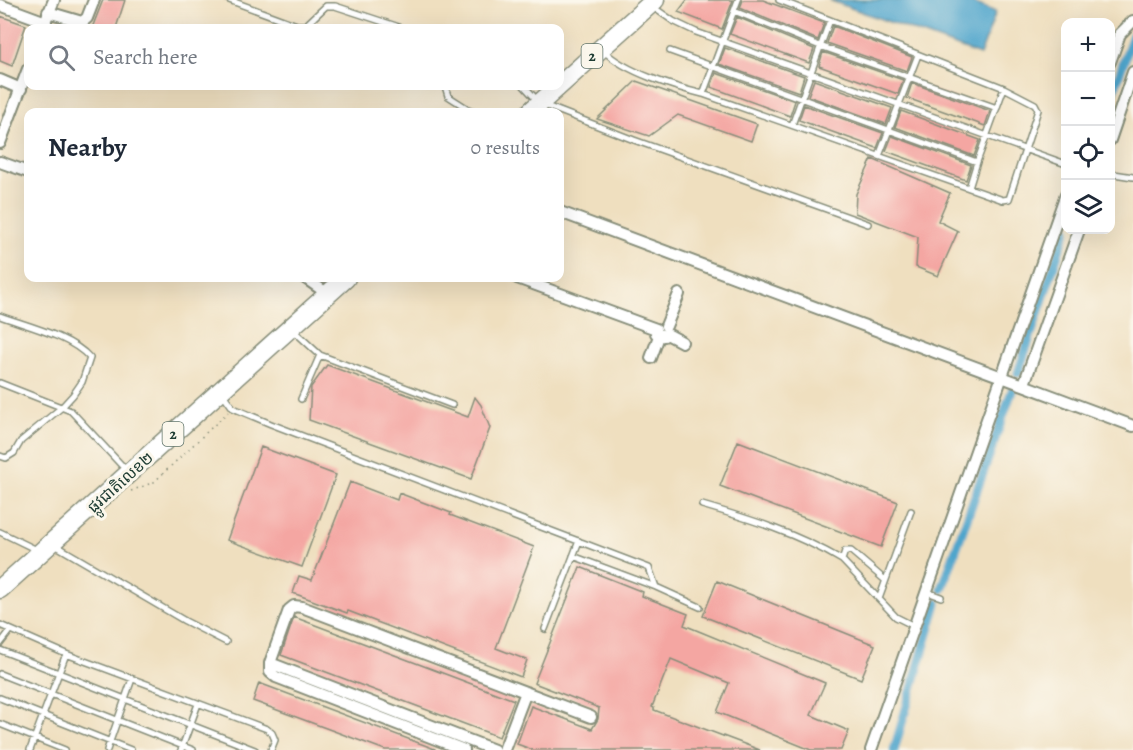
<!DOCTYPE html>
<html lang="en">
<head>
<meta charset="utf-8">
<style>
	:root { --surface:#fff; --page:#f6f6f7; --text:#1f2937; --muted:#747a83; --line:#e0e1e3 }
	body { margin:0; font-family:Alegreya,"Noto Sans Khmer",serif; background:var(--page); color:var(--text) }
	.controls { position:absolute; right:18px; top:18px; display:grid; overflow:hidden; border-radius:12px; box-shadow:0 6px 24px #0002 }
	.controls button { width:54px; height:54px; display:grid; place-items:center; padding:0; border:0; border-bottom:2px solid var(--line); background:var(--surface); color:var(--text); font:30px sans-serif }
	.list { margin:0; padding:0; list-style:none }
	h2 { display:flex; justify-content:space-between; align-items:center; height:78px; margin:0; padding:0 24px; font-size:26px }
	h2 small { font-size:20px; font-weight:400; color:var(--muted) }
	.icon { flex:none; width:33px; height:33px; fill:none; stroke:currentColor; stroke-width:2; stroke-linecap:round; stroke-linejoin:round }
	.map { position:relative; flex:none; width:1133px; height:750px; overflow:hidden }
	.search { position:absolute; background:var(--surface); box-shadow:0 6px 24px #0002; left:24px; top:24px; width:540px; height:66px; display:flex; align-items:center; gap:15px; box-sizing:border-box; padding:0 21px; border-radius:12px; color:var(--muted); font-size:22px }
	.panel { position:absolute; background:var(--surface); box-shadow:0 6px 24px #0002; left:24px; top:108px; width:540px; height:174px; border-radius:12px }
	.map>svg:first-child { display:block }
	.water { fill:#4fa5cc; stroke:#377180; stroke-width:1.5 }
	.lines { fill:none; stroke-linecap:round; stroke-linejoin:round }
	.canal { stroke:#4fa5cc; stroke-width:9 }
	.building { fill:#f4a6a2 }
	.service-casing { stroke:#878e7a; stroke-width:8 }
	.minor-casing { stroke:#878e7a; stroke-width:14 }
	.trunk-casing { stroke:#878e7a; stroke-width:21 }
	.path { stroke:#878e7a; stroke-width:1.5; stroke-dasharray:1.5 4.5; stroke-linecap:butt }
	.service { stroke:#fff; stroke-width:5 }
	.minor { stroke:#fff; stroke-width:10 }
	.trunk { stroke:#fff; stroke-width:18 }
	.labels { text-anchor:middle; stroke-width:6; stroke-linejoin:round; paint-order:stroke }
	.shield { fill:#fbf7ec; stroke:#61756b; stroke-width:1.5 }
	.shield-label { font-size:15px; font-weight:bold; fill:#1f3d34 }
	.street-label { font-size:16px; fill:#1f3d34; stroke:#fbf7ec }
</style>
</head>
<body>
<div class="map">
<svg width="1133" height="750" viewBox="0 0 1133 750">
	<rect width="100%" height="100%" fill="#fbf7ec"/>
	<filter id="ink" filterUnits="userSpaceOnUse"><feTurbulence type="fractalNoise" baseFrequency=".0167" numOctaves="2"/><feDisplacementMap in="SourceGraphic" scale="12" xChannelSelector="R" yChannelSelector="G"/><feConvolveMatrix kernelMatrix="1 2 1 2 8 2 1 2 1" color-interpolation-filters="sRGB"/></filter>
	<filter id="wash" filterUnits="userSpaceOnUse"><feTurbulence type="fractalNoise" baseFrequency=".008" numOctaves="4" result="noise"/><feDisplacementMap in="SourceGraphic" scale="24" xChannelSelector="R" yChannelSelector="G"/><feGaussianBlur stdDeviation="1.35" result="paint"/><feColorMatrix in="noise" values="0 0 0 0 0 0 0 0 0 0 0 0 0 0 0 0 0 1.4 0 .05"/><feComposite in="paint" operator="in"/></filter>
	<g filter="url(#wash)">
		<rect width="100%" height="100%" fill="#efdfbf"/>
		<path class="water" d="M829 0H966L996 12 980 55Z"/>
		<g class="lines">
			<path class="canal" d="M1110 101 1133 35
				M1018 373 1066 230
				M942 589 1013 388
				M894 750 937 603"/>
		</g>
		<g id="blocks">
			<path class="building" d="M103 0H125L116 28H92Z
				M687 0H733L722 29 678 12Z
				M743 0H763L824 23 818 40 740 8Z
				M0 16 26 25 12 66 0 61Z
				M737 17 814 49 809 63 730 34Z
				M833 26 912 57 907 71 827 43Z
				M725 48 804 76 799 92 719 64Z
				M823 52 903 80 898 94 819 66Z
				M716 73 795 101 790 116 711 87Z
				M814 80 892 108 886 124 808 96Z
				M636 81 757 124 751 141 678 115 649 136 597 119Z
				M912 83 990 111 985 126 907 98Z
				M804 105 883 133 877 148 799 120Z
				M901 111 980 140 974 156 895 127Z
				M892 136 971 165 966 180 886 151Z
				M872 159 950 193 938 221 958 231 938 276 916 267 918 237 855 213 856 194Z
				M327 365 468 417 475 397 481 405 490 428 471 479 309 420 311 387Z
				M738 441 898 502 881 547 720 486Z
				M261 447 336 475 302 567 227 540Z
				M350 482 397 500 399 493 451 513 450 515 534 547 496 648 527 660 521 677 348 611 347 613 293 593 299 576 312 580Z
				M580 567 643 592 642 596 688 614 684 625 825 683 811 715 849 731 841 750H811L717 712 729 683 671 659 652 707 654 708V710L760 750H533L517 744 531 706 592 729 598 719 599 708 534 683Z
				M717 581 875 645 861 679 703 616Z
				M294 617 514 700 499 737 281 655Z
				M259 683 435 749V750H385L253 701Z"/>
		</g>
	</g>
	<g filter="url(#ink)">
		<use href="#blocks" fill-opacity="0" stroke="#878e7a" stroke-width="1.5"/>
		<g class="lines">
			<defs>
				<path id="service" d="M229 0 297 25H306L326 6H335L402 28
					M738 0 703 94 1003 200 1009 199 1038 110 1035 104 1004 88 779 0
					M653 7 673 21 696 32 1066 164
					M734 11 820 46 997 108
					M604 51C625 72 674 87 703 94
					M670 51 977 162 1004 88
					M445 86 448 96 473 112
					M524 86 537 100
					M544 105 634 140 868 224
					M792 125 830 20
					M879 156 918 55
					M1110 175 1114 174 1133 177
					M969 188 977 162
					M0 316C27 326 71 336 90 358L82 382 73 395 62 407 21 441 14 453 6 458 0 456
					M293 330 320 355 452 405
					M0 383 71 411 126 470
					M223 394 233 408 271 424 649 568 656 587 700 607
					M301 399 320 355
					M702 505C750 519 798 534 842 560L896 617 914 626
					M0 532 39 551
					M55 545 185 621 226 642
					M573 556 656 587
					M842 560 845 551H851L885 580
					M927 592 941 597
					M879 599 911 511
					M0 625 66 654 267 729 272 733 275 740 271 750
					M545 629 579 541
					M0 644 11 630
					M0 650 255 750
					M0 674 193 750
					M0 698 131 750
					M0 724 65 750
					M30 750 66 654
					M107 750 132 679
					M181 750 198 704"/>
				<path id="minor" d="M0 5 46 22
					M48 12 82 22 87 18 94 0
					M47 17 54 0
					M1110 62 1120 34 1133 21
					M0 80 21 89
					M1110 140 1133 72
					M0 143 28 69
					M0 162 28 172
					M560 212 1133 426
					M305 278 328 294
					M517 278 656 329V333L664 336 667 334 682 342
					M666 326 679 294
					M651 358 659 336
					M1024 384 1079 230
					M270 663 494 750
					M464 750 276 677 270 672V663L289 610 294 606 302 607 591 717
					M504 750 526 692
					M871 750 1066 194"/>
				<path id="trunk" d="M530 112 655 0
					M0 589 346 278"/>
			</defs>
			<use href="#service" class="service-casing"/>
			<use href="#minor" class="minor-casing"/>
			<use href="#trunk" class="trunk-casing"/>
			<path class="path" d="M131 491 154 482 228 412"/>
			<use href="#service" class="service"/>
			<use href="#minor" class="minor"/>
			<use href="#trunk" class="trunk"/>
		</g>
	</g>
	<g class="labels">
		<g class="shield">
			<rect x="581.5" y="44" width="21" height="24" rx="4.5"/>
			<rect x="162.5" y="422" width="21" height="24" rx="4.5"/>
		</g>
		<g class="shield-label">
			<text x="592" y="61">2</text>
			<text x="173" y="439">2</text>
		</g>
		<g class="street-label">
			<text transform="translate(120 482) rotate(-42)" y="6">ផ្លូវជាតិលេខ២</text>
		</g>
	</g>
</svg>
<div class="controls">
<button>+</button>
<button>−</button>
<button><svg class="icon" aria-label="locate" viewBox="0 0 24 24"><circle cx="12" cy="12" r="6"/><path d="M12 2v4M12 18v4M2 12h4M18 12h4"/></svg></button>
<button><svg class="icon" aria-label="layers" viewBox="0 0 24 24"><path d="M12 4l9 5-9 5-9-5zM3 14l9 5 9-5"/></svg></button>
</div>
<div class="search"><svg class="icon" aria-label="search" viewBox="0 0 24 24"><circle cx="10" cy="10" r="6"/><path d="M15 15l6 6"/></svg>Search here</div>
<section class="panel">
<h2>Nearby<small>0 results</small></h2>
<ul class="list">
</ul>
</section>
</div>
</body>
</html>
